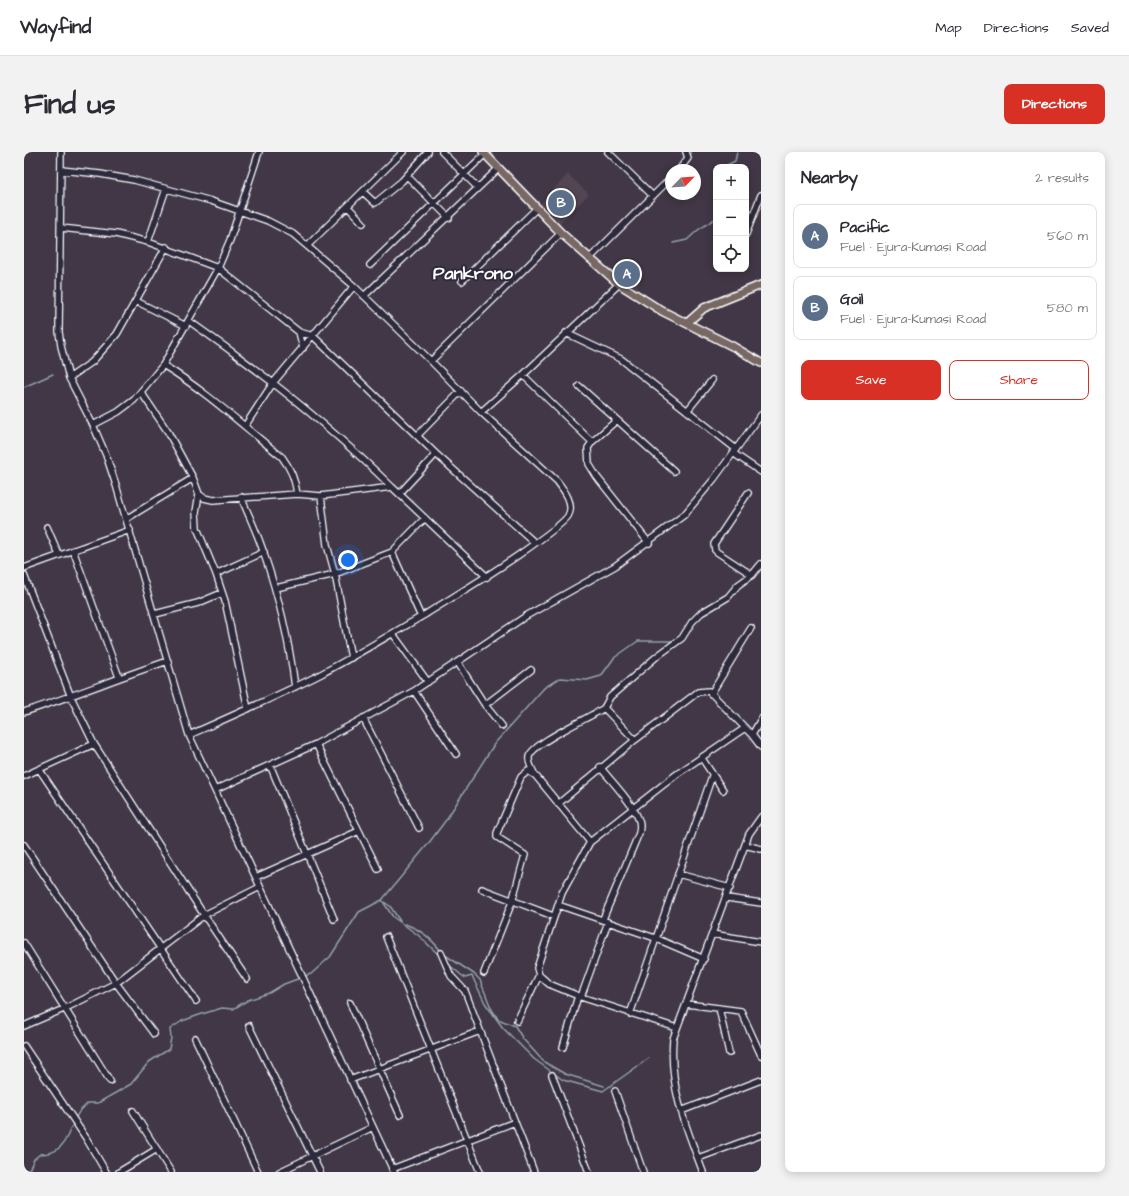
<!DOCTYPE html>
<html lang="en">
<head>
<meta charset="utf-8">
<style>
	:root { --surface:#fff; --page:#f2f2f3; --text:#2b2b33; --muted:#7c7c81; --line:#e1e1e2; --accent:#d93025 }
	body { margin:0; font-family:"Architects Daughter",sans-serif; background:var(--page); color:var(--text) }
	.controls { position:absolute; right:12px; top:12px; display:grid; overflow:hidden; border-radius:8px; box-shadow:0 2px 10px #0003 }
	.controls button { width:36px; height:36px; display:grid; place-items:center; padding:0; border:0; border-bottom:1px solid var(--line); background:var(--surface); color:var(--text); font:20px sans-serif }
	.compass { position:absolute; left:641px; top:12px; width:36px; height:36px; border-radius:50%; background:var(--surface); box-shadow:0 2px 10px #0003; rotate:65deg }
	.you { position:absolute; left:324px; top:408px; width:14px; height:14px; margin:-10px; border:3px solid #fff; border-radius:50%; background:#1a73e8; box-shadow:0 0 0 6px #1a73e833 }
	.badge { display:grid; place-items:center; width:26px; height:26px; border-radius:50%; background:var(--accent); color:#fff; font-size:13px; font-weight:700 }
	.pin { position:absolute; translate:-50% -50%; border:2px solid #fff; box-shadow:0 1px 4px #0006 }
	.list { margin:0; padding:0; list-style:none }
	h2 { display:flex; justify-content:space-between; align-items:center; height:52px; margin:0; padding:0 16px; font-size:17px }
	h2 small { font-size:13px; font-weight:400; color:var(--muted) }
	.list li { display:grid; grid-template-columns:26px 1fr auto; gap:12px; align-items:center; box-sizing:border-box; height:64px; margin:0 8px 8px; padding:0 8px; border:1px solid var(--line); border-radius:8px }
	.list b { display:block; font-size:15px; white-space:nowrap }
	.list p { margin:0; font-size:13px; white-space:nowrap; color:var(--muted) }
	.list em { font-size:13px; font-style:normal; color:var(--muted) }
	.actions { display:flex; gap:8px; padding:12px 16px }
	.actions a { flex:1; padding:9px 0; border:1px solid var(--accent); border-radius:8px; text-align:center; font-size:14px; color:var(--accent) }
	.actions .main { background:var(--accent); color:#fff }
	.icon { flex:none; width:22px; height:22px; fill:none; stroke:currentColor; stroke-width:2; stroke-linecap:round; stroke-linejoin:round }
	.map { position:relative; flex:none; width:737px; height:1020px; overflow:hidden; border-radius:8px }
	header { display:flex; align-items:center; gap:24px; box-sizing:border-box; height:56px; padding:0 20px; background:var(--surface); border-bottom:1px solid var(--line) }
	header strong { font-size:19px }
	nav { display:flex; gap:22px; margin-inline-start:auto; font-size:14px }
	.intro { display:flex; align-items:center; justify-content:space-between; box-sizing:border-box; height:96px; padding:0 24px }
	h1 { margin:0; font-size:28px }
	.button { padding:10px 18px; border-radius:8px; background:var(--accent); color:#fff; font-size:14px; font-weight:700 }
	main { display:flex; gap:24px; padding:0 24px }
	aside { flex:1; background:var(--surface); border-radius:8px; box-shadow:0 2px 10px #0003 }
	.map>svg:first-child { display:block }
	.built { fill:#524451 }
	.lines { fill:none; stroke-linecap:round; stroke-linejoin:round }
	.stream { stroke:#94a2ad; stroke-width:1.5 }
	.minor-casing { stroke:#fff; stroke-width:8 }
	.major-casing { stroke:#fff; stroke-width:10 }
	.minor { stroke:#2f2a3d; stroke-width:5.5 }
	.major { stroke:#776864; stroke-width:7 }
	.labels { text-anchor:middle; stroke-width:4; stroke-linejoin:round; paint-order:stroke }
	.district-label { font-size:18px; font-weight:bold; fill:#fff; stroke:#2f2a3d }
</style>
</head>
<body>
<header>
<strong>Wayfind</strong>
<nav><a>Map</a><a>Directions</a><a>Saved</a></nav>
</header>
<div class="intro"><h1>Find us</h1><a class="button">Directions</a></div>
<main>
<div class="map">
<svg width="737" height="1020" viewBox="0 0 737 1020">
	<rect width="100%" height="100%" fill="#413746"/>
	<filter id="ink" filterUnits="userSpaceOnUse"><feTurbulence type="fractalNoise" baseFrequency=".025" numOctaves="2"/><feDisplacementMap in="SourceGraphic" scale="8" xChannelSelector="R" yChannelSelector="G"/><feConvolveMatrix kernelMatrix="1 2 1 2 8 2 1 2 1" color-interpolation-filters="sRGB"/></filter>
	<g filter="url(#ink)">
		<path class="built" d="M544 22 565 42 536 72 516 52Z
			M602 108 620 120 612 139 592 125Z"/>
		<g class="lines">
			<path class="stream" d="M699 15 711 9 713 0
				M692 19H690L692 21
				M649 91 663 88 674 78 692 66
				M0 235 29 222
				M358 748 369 765 394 783 415 803
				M360 750 366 754 376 769
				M381 772C396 777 407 786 417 799
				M421 803 450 822 456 828 467 856 474 867 491 874 499 887 520 910 541 922 580 934
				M424 812 441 826 448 824 461 851 479 876 510 907 539 928 579 939 625 906
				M51 967 55 960 64 951H74L107 932 125 910 145 897 147 886 146 877 158 869 178 862 198 856 209 857 224 848 245 841 260 832 287 822 306 805 335 760 358 748 404 692 422 668 471 591 520 536 536 526 563 528 577 524 590 506 614 489H649
				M4 1020 10 1007 16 1002C39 1002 41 988 50 970"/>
			<defs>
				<path id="minor" d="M37 0 35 180 37 194 45 226 69 273 82 303 92 333 165 583 370 1020
					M418 0 454 36
					M584 0 629 44
					M37 18 76 22 110 28 187 49 244 69 269 82 330 134 407 209 457 260 533 329C540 338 551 352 544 364 539 372 506 395 496 402 466 423 434 442 402 462 367 482 333 503 297 522 254 544 210 563 165 583
					M655 18 664 6 662 0
					M383 24 425 66
					M339 40 351 51 378 29 404 0
					M324 55 339 71
					M37 76 92 82 124 90 194 116 275 180 289 184 412 302 511 391
					M722 82 737 43
					M124 90 142 37
					M284 93 379 0
					M565 107 647 26
					M346 113 461 2
					M438 129 513 56
					M340 144 475 16
					M112 149 162 174
					M165 169C237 219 306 274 368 335
					M275 180 279 196
					M542 181 597 207 712 297
					M407 209 537 81
					M139 213C182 239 218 273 258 305 267 317 271 327 273 342
					M499 223 568 290
					M45 226 68 210 93 182 142 95
					M555 234 650 319
					M117 240 144 280 169 326 175 342 180 346 189 348 273 342 297 344 368 335 463 425
					M663 259 688 228
					M457 260 499 223 595 132
					M593 268 568 290 564 296 565 312 573 325 625 391
					M69 273 94 260 110 248 139 213 194 116 206 88 235 0
					M221 274 249 231 330 134
					M394 283 437 239
					M709 301 737 320
					M376 341 412 302
					M724 341 690 392 691 398 693 400 728 423
					M175 342 172 360 173 376 192 422 201 449 224 557
					M297 344 303 393 311 422 327 506
					M217 345C225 364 234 382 240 402 255 445 265 489 271 535
					M102 367 169 326
					M23 375 35 403
					M49 398 95 525
					M368 400 397 465
					M0 416 106 378
					M192 422 240 400
					M0 423 47 545 70 592 180 763 223 827
					M252 436 311 422 368 400 401 366
					M131 462 174 451 198 441
					M369 482 404 530
					M434 511 461 553 478 574
					M390 539 432 602
					M687 542 727 476
					M461 553 507 518
					M580 556 586 545 632 505 658 486 668 470 677 461 704 445 714 433 728 423 737 412
					M0 560C49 544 96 525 144 509
					M339 566 395 676
					M728 583 737 567
					M292 592 354 717
					M677 605 699 638
					M246 613 310 767
					M576 615C588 630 607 649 614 666 617 671 616 676 615 681L579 767
					M15 617 172 849
					M0 624 70 592
					M191 638 292 592 390 539 502 464 591 414 660 363 690 327 737 263
					M534 652 611 588 674 540 685 539 728 583 737 595
					M566 690 511 623C508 617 504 611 505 605 508 591 567 565 580 556L611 588
					M0 693 92 831 130 882
					M721 693 737 697
					M654 722 706 736
					M232 725 335 679
					M458 737 529 764
					M703 746 737 751
					M534 753 631 786 680 807
					M688 782 737 790
					M362 785 456 1020
					M0 791 86 929
					M417 801 427 824 441 839 510 1020
					M460 821 488 750 501 703 476 687 473 685V681L497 625 504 619 511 623
					M557 845 584 770
					M326 851 376 963
					M663 852 717 859 737 903
					M695 856 705 901
					M606 862 688 624
					M493 869 515 823
					M0 874 42 856 92 831 180 763 236 735
					M225 874 296 1020
					M653 876 557 845 525 832 515 823 513 816 538 741 566 690 653 622 721 576
					M171 886 234 1020
					M0 894 62 986 82 1020
					M539 895 554 844
					M528 923 565 1020
					M326 928 456 879
					M591 939 619 1020
					M109 959 147 1020
					M657 959 737 928
					M674 1006 737 983
					M368 1017 491 970
					M95 1020 133 997
					M255 1020 349 975
					M679 1020C662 975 645 936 649 887L725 682 737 665"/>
				<path id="major" d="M459 0 537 81 595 132 638 159 710 195 737 211
					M663 171 680 156 737 133"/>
			</defs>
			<use href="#minor" class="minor-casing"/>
			<use href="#major" class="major-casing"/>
			<use href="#minor" class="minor"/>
			<use href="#major" class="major"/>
		</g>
	</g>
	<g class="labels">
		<g class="district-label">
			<text x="449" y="127">Pankrono</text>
		</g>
	</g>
</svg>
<div class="controls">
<button>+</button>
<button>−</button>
<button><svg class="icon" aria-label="locate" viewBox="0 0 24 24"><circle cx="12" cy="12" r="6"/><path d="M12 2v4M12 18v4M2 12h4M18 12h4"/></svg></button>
</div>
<svg class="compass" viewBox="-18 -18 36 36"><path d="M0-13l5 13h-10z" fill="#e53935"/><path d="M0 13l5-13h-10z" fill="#7c7c81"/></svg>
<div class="you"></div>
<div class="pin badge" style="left:603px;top:122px;background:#5c6f8a">A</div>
<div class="pin badge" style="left:537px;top:51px;background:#5c6f8a">B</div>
</div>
<aside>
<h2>Nearby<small>2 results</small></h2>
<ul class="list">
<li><span class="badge" style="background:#5c6f8a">A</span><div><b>Pacific</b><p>Fuel · Ejura-Kumasi Road</p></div><em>560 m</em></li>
<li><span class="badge" style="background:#5c6f8a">B</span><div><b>Goil</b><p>Fuel · Ejura-Kumasi Road</p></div><em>580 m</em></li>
</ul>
<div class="actions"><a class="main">Save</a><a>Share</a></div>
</aside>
</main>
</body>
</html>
